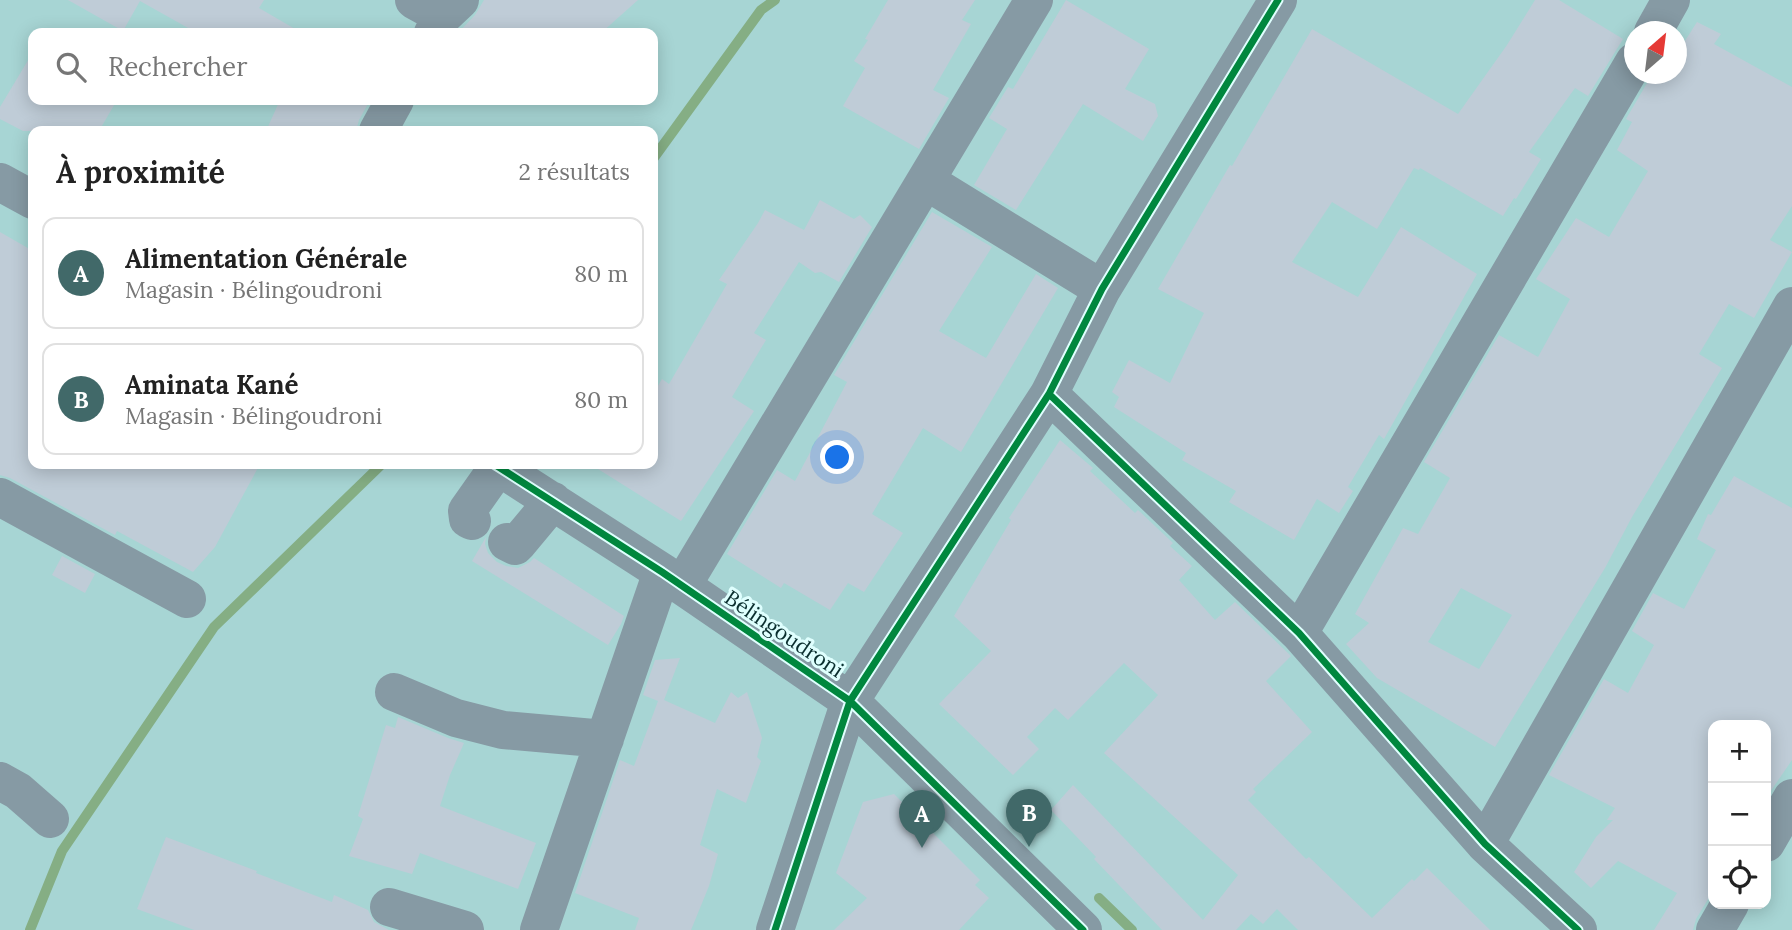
<!DOCTYPE html>
<html lang="fr">
<head>
<meta charset="utf-8">
<style>
	:root { --surface:#fff; --page:#f6f6f6; --text:#222; --muted:#767676; --line:#e0e0e0; --accent:#416969 }
	body { margin:0; font-family:Lora,serif; background:var(--page); color:var(--text) }
	.controls { position:absolute; right:21px; bottom:21px; display:grid; overflow:hidden; border-radius:14px; box-shadow:0 4px 18px #0003 }
	.controls button { width:63px; height:63px; display:grid; place-items:center; padding:0; border:0; border-bottom:2px solid var(--line); background:var(--surface); color:var(--text); font:35px sans-serif }
	.compass { position:absolute; left:1624px; top:21px; width:63px; height:63px; border-radius:50%; background:var(--surface); box-shadow:0 4px 18px #0003; rotate:28deg }
	.you { position:absolute; left:838px; top:458px; width:24px; height:24px; margin:-18px; border:5px solid #fff; border-radius:50%; background:#1a73e8; box-shadow:0 0 0 10px #1a73e833 }
	.badge { display:grid; place-items:center; width:46px; height:46px; border-radius:50%; background:var(--accent); color:#fff; font-size:23px; font-weight:700 }
	.pin { position:absolute; translate:-50% -58px; filter:drop-shadow(0 2px 4px #0008) }
	.pin::after { content:''; position:absolute; top:37px; width:24px; height:21px; background:inherit; clip-path:polygon(0 0,100% 0,50% 100%) }
	.list { margin:0; padding:0; list-style:none }
	h2 { display:flex; justify-content:space-between; align-items:center; height:91px; margin:0; padding:0 28px; font-size:30px }
	h2 small { font-size:23px; font-weight:400; color:var(--muted) }
	.list li { display:grid; grid-template-columns:46px 1fr auto; gap:21px; align-items:center; box-sizing:border-box; height:112px; margin:0 14px 14px; padding:0 14px; border:2px solid var(--line); border-radius:14px }
	.list b { display:block; font-size:26px; white-space:nowrap }
	.list p { margin:0; font-size:23px; white-space:nowrap; color:var(--muted) }
	.list em { font-size:23px; font-style:normal; color:var(--muted) }
	.icon { flex:none; width:38px; height:38px; fill:none; stroke:currentColor; stroke-width:2; stroke-linecap:round; stroke-linejoin:round }
	.map { position:relative; flex:none; width:1792px; height:930px; overflow:hidden }
	.search { position:absolute; background:var(--surface); box-shadow:0 4px 18px #0003; left:28px; top:28px; width:630px; height:77px; display:flex; align-items:center; gap:18px; box-sizing:border-box; padding:0 24px; border-radius:14px; color:var(--muted); font-size:26px }
	.panel { position:absolute; background:var(--surface); box-shadow:0 4px 18px #0003; left:28px; top:126px; width:630px; height:343px; border-radius:14px }
	.map>svg:first-child { display:block }
	.lines { fill:none; stroke-linecap:round; stroke-linejoin:round }
	.stream { stroke:#85ae84; stroke-width:10 }
	.building { fill:#bfccd7; fill-rule:evenodd }
	.minor { stroke:#869aa4; stroke-width:38 }
	.cycleway-casing { stroke:#dffffe; stroke-width:11 }
	.cycleway { stroke:#00873e; stroke-width:7 }
	.labels { text-anchor:middle; stroke-width:6; stroke-linejoin:round; paint-order:stroke }
	.street-label { font-size:21px; fill:#0a2f2f; stroke:#dffffe }
</style>
</head>
<body>
<div class="map">
<svg width="1792" height="930" viewBox="0 0 1792 930">
	<rect width="100%" height="100%" fill="#a7d5d4"/>
	<g class="lines">
		<path class="stream" d="M653 159 761 10 775 0
			M1099 898 1132 930
			M30 930 62 851 214 627 382 464"/>
	</g>
	<path class="building" d="M68 0H264L259 8 302 33H197L140 1 123 31Z
		M484 0H638L601 33H458L475 15Z
		M888 0H975L962 20 971 24 933 90 949 98 919 149 843 106 865 68 854 61 868 40 865 39Z
		M1066 0 1149 49 1125 89 1155 104 1158 116 1143 141 1083 104 1016 210 974 185 1007 129 989 118 1008 87 1013 89Z
		M1535 0H1559L1623 39 1588 96 1575 88 1529 152 1541 159 1516 199 1514 198 1503 216 1420 168 1419 170 1414 168 1377 229 1332 202 1292 262 1358 297 1401 227 1477 274 1384 439 1379 435 1348 487 1353 491 1339 513 1317 499 1294 540 1229 502 1236 491 1182 460 1186 453 1114 407 1119 397 1112 392 1129 360 1170 383 1204 313 1158 289 1230 165 1232 166 1312 29 1458 114 1507 45Z
		M1697 22 1721 34 1714 44 1792 87V206L1770 240 1792 252 1754 318 1729 304 1699 354 1722 368 1632 517 1605 568 1495 747 1377 678 1346 644 1369 623 1355 614 1403 528 1418 534 1450 478 1424 462 1499 335 1538 357 1570 299 1536 279 1576 218 1609 237 1648 171 1617 150 1632 122 1626 119 1650 78 1660 83 1665 74H1676V55ZM1461 588 1512 615 1479 669 1428 642Z
		M33 52V100H117L99 131H23L0 119V107Z
		M280 100H370L359 120 356 131H266Z
		M820 200 854 219 860 215 872 227 839 282 821 272 815 273 799 262 754 333 766 340 732 397 754 411 681 521 590 464H653V394L662 379 669 384 727 284 719 280 758 223 765 210 804 230Z
		M932 212 992 247 939 331 986 358 1036 274 1058 288 961 452 923 428 872 514 903 533 864 592 848 583 830 610 784 583 781 588 727 554 777 470 795 481 847 382 834 375Z
		M0 232 33 251V464H260L215 547 193 572 117 531 115 535 10 478 0 475Z
		M1060 440 1093 468 1090 471 1135 513 1138 510 1173 543 1170 546 1192 566 1179 580 1215 620 1235 602 1291 656 1266 681 1312 732 1253 789 1256 792 1248 800 1306 859 1309 857 1372 918 1412 879 1414 881 1427 868 1490 930H1298L1277 909 1263 924 1251 914 1236 930H1162L1094 859 1096 857 1051 810 1073 785 1203 920 1238 875 1104 753 1158 695 1124 663 1068 720 1055 708 1027 737 1039 749 1013 775 939 704 991 651 954 616 1011 520 1009 518Z
		M1734 476 1792 508V760L1766 798V725H1713V891L1696 919 1693 930H1654L1677 893 1618 861 1591 888 1574 872 1596 837 1613 820H1607L1615 808 1549 775 1604 679 1628 693 1654 645 1632 631 1653 593 1684 609 1716 550 1697 539 1708 514 1711 515Z
		M486 537 485 544 488 553 497 562 506 566 518 568 530 562 534 558 624 616 621 624 608 645 472 561Z
		M62 556 95 574 85 593 52 575Z
		M680 658 664 700 715 723 731 692 738 698 747 692 762 738 757 757 761 761 746 803 717 789 700 845 718 854 709 886 691 930H635L639 918 575 893 620 760 634 766 658 701 643 695 655 660Z
		M398 717 448 738 464 743 450 775 440 806 536 843 518 889 420 853 412 874 349 856 363 819 358 816 386 725 395 728Z
		M894 794 980 880 975 885 989 898 959 930H834L867 898 836 873 863 802Z
		M166 837 257 871 256 873 332 902 334 895 368 910 374 922 389 930H194L137 909Z"/>
	<g class="lines">
		<path class="minor" d="M414 0 443 16
			M1653 32 1671 0
			M433 33 443 16 460 0
			M378 131 395 100
			M926 181 1102 289
			M0 182 33 200
			M1049 394 1299 633 1485 844 1578 930
			M494 464 662 572 850 701 1083 930
			M0 497 187 599
			M472 521 468 519 467 511 498 467
			M507 542 515 546 518 543 553 501
			M682 586 1034 0
			M1299 633 1634 62
			M394 692 456 718 503 730 605 739
			M0 781 18 791 50 819
			M1766 843 1792 798
			M1485 844 1792 306
			M389 907 465 930
			M539 930 662 572
			M775 930 850 701 1049 394 1102 289 1278 0
			M1715 930 1730 904"/>
		<defs>
			<path id="cycleway" d="M1049 394 1299 633 1485 844 1578 930
				M494 464 662 572 850 701 1083 930
				M775 930 850 701 1049 394 1102 289 1278 0"/>
		</defs>
		<use href="#cycleway" class="cycleway-casing"/>
		<use href="#cycleway" class="cycleway"/>
	</g>
	<g class="labels">
		<g class="street-label">
			<text transform="translate(784 634) rotate(34)" y="7">Bélingoudroni</text>
		</g>
	</g>
</svg>
<div class="controls">
<button>+</button>
<button>−</button>
<button><svg class="icon" aria-label="locate" viewBox="0 0 24 24"><circle cx="12" cy="12" r="6"/><path d="M12 2v4M12 18v4M2 12h4M18 12h4"/></svg></button>
</div>
<svg class="compass" viewBox="-18 -18 36 36"><path d="M0-13l5 13h-10z" fill="#e53935"/><path d="M0 13l5-13h-10z" fill="#767676"/></svg>
<div class="you"></div>
<div class="pin badge" style="left:922px;top:848px">A</div>
<div class="pin badge" style="left:1029px;top:847px">B</div>
<div class="search"><svg class="icon" aria-label="search" viewBox="0 0 24 24"><circle cx="10" cy="10" r="6"/><path d="M15 15l6 6"/></svg>Rechercher</div>
<section class="panel">
<h2>À proximité<small>2 résultats</small></h2>
<ul class="list">
<li><span class="badge">A</span><div><b>Alimentation Générale</b><p>Magasin · Bélingoudroni</p></div><em>80 m</em></li>
<li><span class="badge">B</span><div><b>Aminata Kané</b><p>Magasin · Bélingoudroni</p></div><em>80 m</em></li>
</ul>
</section>
</div>
</body>
</html>
